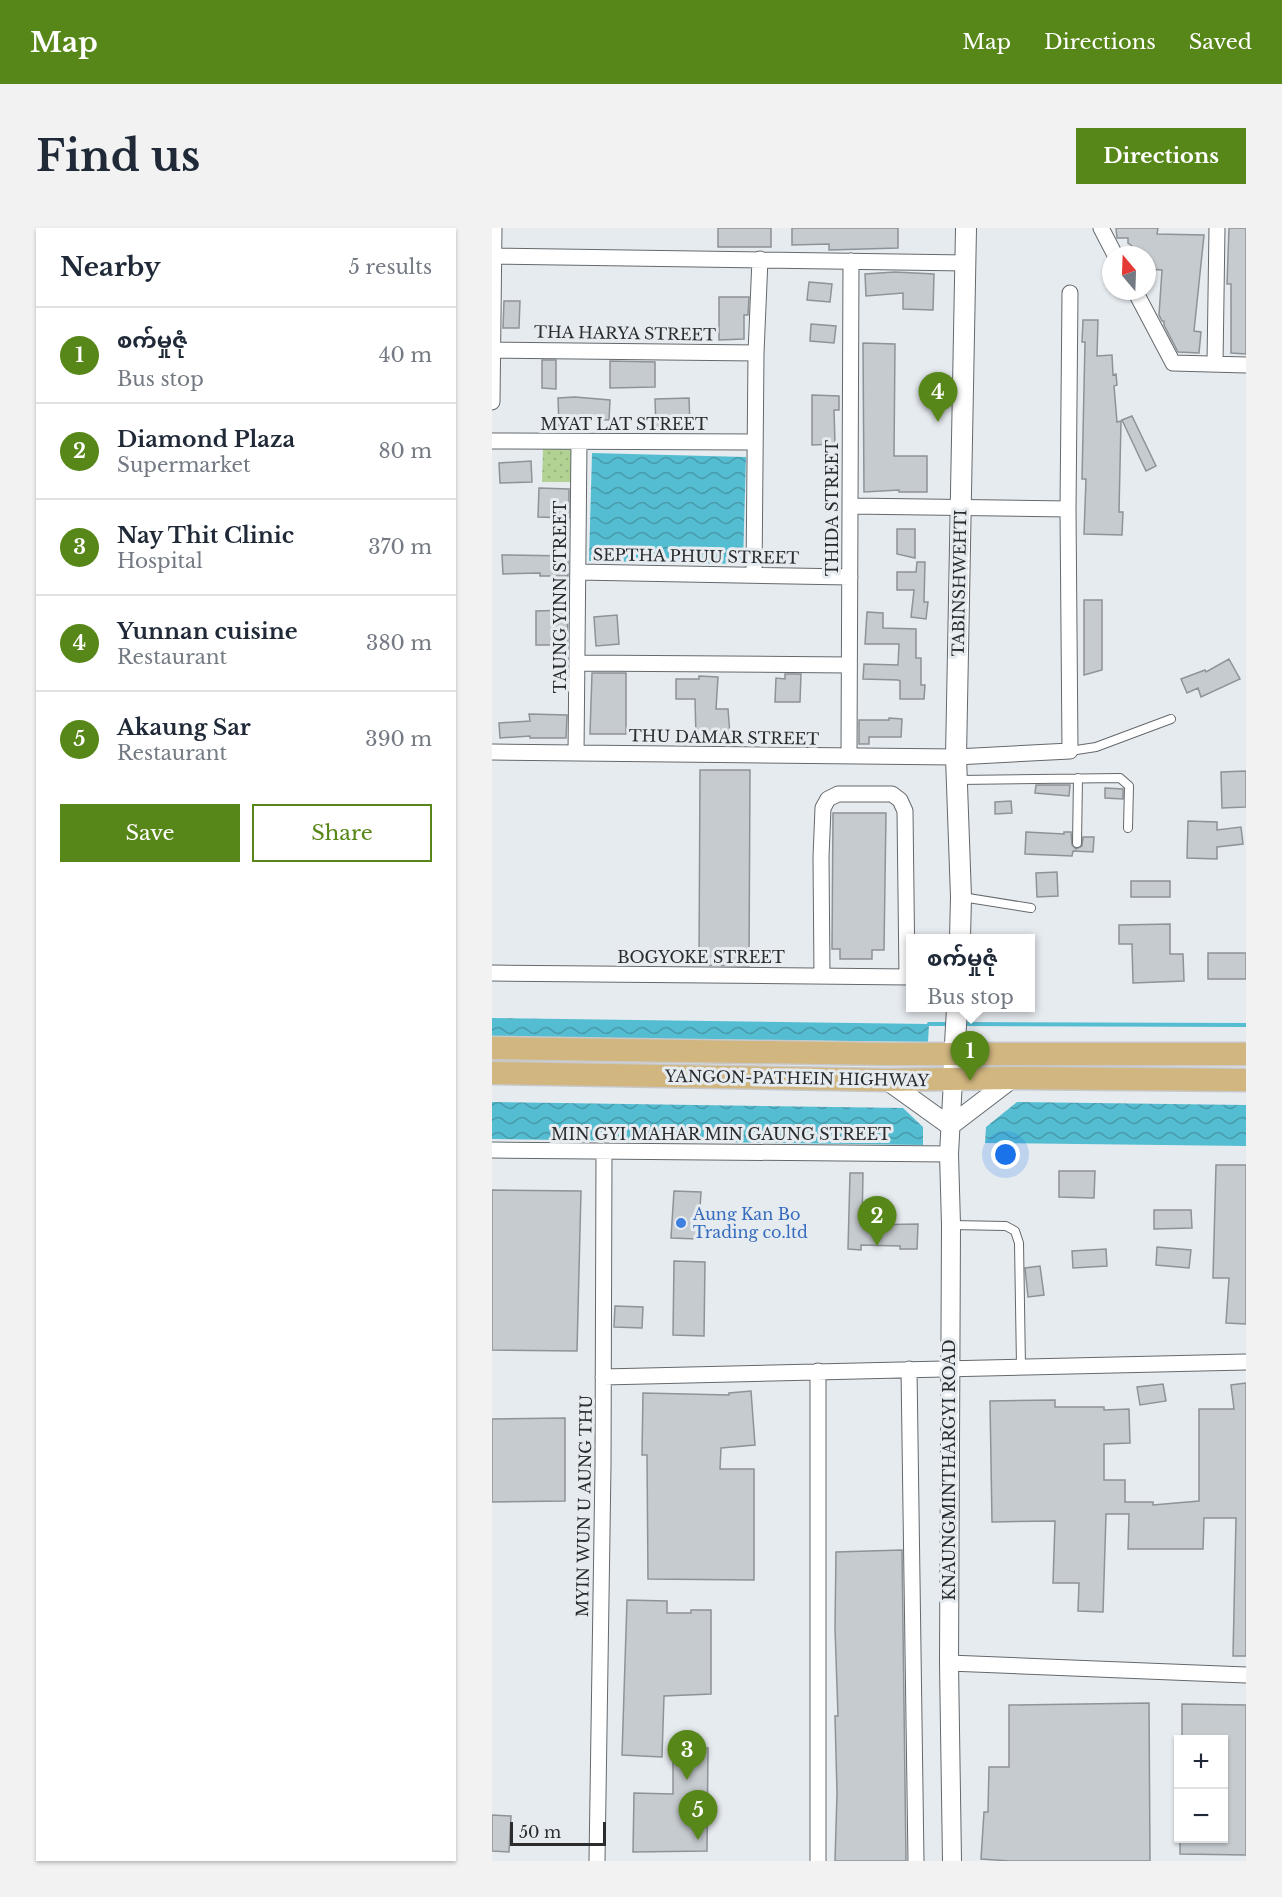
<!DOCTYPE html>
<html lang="en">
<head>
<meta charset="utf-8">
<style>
	:root { --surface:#fff; --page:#f2f2f3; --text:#1f2937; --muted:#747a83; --line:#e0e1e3; --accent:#588719 }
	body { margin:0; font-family:"Libre Baskerville","Noto Sans Myanmar",serif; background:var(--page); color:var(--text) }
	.controls { position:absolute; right:18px; bottom:18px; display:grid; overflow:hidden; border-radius:0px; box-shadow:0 2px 4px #0004 }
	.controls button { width:54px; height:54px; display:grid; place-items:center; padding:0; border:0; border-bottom:2px solid var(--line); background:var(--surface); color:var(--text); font:30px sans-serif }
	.compass { position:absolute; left:610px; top:18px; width:54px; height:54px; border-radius:50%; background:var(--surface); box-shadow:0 2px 4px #0004; rotate:341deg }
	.scale { position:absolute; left:18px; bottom:15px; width:96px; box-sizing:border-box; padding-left:6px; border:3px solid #2a2c2e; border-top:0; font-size:16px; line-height:21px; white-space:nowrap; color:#2a2c2e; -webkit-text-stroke:4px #e6ebf0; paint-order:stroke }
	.you { position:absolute; left:514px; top:927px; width:21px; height:21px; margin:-15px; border:4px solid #fff; border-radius:50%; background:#1a73e8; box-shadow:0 0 0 9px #1a73e833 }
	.badge { display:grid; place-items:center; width:39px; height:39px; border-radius:50%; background:var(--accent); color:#fff; font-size:20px; font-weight:700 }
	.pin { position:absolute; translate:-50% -50px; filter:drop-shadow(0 2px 3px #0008) }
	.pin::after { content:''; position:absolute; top:32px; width:21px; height:18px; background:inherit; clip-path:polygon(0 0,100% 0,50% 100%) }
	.popup { position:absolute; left:414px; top:706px; width:129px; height:78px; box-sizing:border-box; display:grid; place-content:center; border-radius:0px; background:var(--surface); filter:drop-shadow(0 2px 4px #0005); font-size:20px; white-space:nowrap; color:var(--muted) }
	.popup b { font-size:22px; color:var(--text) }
	.popup::after { content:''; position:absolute; left:50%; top:100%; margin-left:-12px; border:12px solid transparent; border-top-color:var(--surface) }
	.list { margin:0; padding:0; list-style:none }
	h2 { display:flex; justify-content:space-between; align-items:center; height:78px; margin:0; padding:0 24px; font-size:26px }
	h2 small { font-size:20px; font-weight:400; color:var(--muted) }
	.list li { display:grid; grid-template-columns:39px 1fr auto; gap:18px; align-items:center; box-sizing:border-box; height:96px; padding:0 24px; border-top:2px solid var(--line) }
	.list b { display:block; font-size:22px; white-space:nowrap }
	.list p { margin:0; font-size:20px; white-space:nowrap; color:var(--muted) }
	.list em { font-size:20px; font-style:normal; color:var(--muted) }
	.actions { display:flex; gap:12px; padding:18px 24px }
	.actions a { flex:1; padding:14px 0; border:2px solid var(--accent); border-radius:0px; text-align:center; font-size:21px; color:var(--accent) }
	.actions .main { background:var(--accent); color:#fff }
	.map { position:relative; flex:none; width:754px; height:1633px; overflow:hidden; border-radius:0px }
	header { display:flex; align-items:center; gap:36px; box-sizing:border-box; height:84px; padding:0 30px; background:var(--accent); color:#fff }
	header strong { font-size:28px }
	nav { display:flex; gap:33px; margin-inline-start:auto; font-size:21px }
	.intro { display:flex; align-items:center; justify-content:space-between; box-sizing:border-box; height:144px; padding:0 36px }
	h1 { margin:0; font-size:42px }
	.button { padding:15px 27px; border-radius:0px; background:var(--accent); color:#fff; font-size:21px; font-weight:700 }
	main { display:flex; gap:36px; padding:0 36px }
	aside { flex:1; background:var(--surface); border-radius:0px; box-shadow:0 2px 4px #0004 }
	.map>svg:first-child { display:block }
	.grass { fill:url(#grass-dots) }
	.water { fill:url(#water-waves) }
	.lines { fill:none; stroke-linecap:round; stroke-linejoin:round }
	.stream { stroke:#55bdd1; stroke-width:4 }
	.building { fill:#c6cbcf; stroke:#8e9397; stroke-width:1.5 }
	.service-casing { stroke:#64696d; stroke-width:10 }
	.minor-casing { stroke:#64696d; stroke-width:17 }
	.tertiary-casing { stroke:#64696d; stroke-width:20 }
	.secondary-casing { stroke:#64696d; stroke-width:22 }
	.primary-casing { stroke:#c8c8c9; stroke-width:25 }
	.service { stroke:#fff; stroke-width:8 }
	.minor { stroke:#fff; stroke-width:15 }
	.tertiary { stroke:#fff; stroke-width:18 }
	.secondary { stroke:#fff; stroke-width:20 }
	.primary { stroke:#d1b67f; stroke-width:22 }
	.shop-dot { fill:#3f7fe0; stroke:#e6ebf0; stroke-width:2 }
	.labels { text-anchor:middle; stroke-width:6; stroke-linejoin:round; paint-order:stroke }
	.street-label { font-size:16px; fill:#2a2c2e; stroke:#e6ebf0 }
	.shop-label { font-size:16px; fill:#366cbe; stroke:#e6ebf0; text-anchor:start }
</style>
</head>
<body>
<header>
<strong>Map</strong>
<nav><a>Map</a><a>Directions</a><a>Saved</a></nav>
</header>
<div class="intro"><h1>Find us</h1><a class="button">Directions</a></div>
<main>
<aside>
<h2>Nearby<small>5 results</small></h2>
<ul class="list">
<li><span class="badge">1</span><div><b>စက်မှုဇုံ</b><p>Bus stop</p></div><em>40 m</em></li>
<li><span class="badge">2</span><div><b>Diamond Plaza</b><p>Supermarket</p></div><em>80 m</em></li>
<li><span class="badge">3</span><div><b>Nay Thit Clinic</b><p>Hospital</p></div><em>370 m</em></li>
<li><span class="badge">4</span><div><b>Yunnan cuisine</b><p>Restaurant</p></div><em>380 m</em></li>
<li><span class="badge">5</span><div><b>Akaung Sar</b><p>Restaurant</p></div><em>390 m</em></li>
</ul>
<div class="actions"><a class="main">Save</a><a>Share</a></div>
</aside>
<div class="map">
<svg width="754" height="1633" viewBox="0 0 754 1633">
	<defs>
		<pattern id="grass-dots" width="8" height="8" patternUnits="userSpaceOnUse" patternTransform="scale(1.5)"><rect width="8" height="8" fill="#b2d294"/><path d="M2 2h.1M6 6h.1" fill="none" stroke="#99b480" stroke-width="1.8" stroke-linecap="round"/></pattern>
		<pattern id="water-waves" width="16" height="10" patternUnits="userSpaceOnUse" patternTransform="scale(1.5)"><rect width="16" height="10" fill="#55bdd1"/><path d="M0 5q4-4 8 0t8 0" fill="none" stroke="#479aaa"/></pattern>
	</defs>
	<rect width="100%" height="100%" fill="#e6ebf0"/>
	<path class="grass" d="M51 221H80V254H50Z"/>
	<path class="water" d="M100 225 254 229 251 336 97 333Z
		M0 790 437 796 436 814 0 809Z
		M0 874 411 880 431 899V917L0 911Z
		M525 874 754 877V918L493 915 494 899Z"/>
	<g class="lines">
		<path class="stream" d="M437 796H457
			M470 796 754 797"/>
	</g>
	<path class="building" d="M226 0H279V19H226Z
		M300 0H406V20L337 22V16L300 17Z
		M624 0H666L665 6 712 7 702 103 709 104 707 125 686 124 672 97V93H670L667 87 670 42 655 41V27H640V18L636 15V10H625Z
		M737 0H754V126L739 125V56H735Z
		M403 44 442 46 441 82 411 81V65L374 68 373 46Z
		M317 54 340 56 338 74 315 72Z
		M227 69H257L256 87H252V111L227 112Z
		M12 73H28L27 100H11Z
		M591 92H606L605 128 620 127 621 147 624 146 625 157 622 158 625 194 629 193 627 284H631L630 307 592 306 594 251H590L593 114H590Z
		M319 96 344 98 342 115 318 113Z
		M371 115 403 116 402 228H435V264H407V262L372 264Z
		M50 132H64V161L50 160Z
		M118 133 163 134V159L118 160Z
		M320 167 347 168V182H342L343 216 320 217Z
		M83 169 118 172 117 192 83 191 84 198H67L66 170Z
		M197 170 198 199 164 200 163 171Z
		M640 188 664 238 654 243 630 192Z
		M39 233 40 254 8 255 7 235Z
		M47 260 77 261V290L46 289Z
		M405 301H423V330L405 326Z
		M10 327 76 328V348H48V345L11 346Z
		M425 334H433L432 374H436L434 391 419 389 422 362H405V344H424Z
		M592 372H610V442L592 447Z
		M76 382 75 417H44V383Z
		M375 384 391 385V400L424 401V430H429V457H433L432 471H408V453L406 452 371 451 372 436 406 437 407 416H373Z
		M125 387 127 416 104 418 102 389Z
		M737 431 748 451 709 469 706 460 695 465 689 451 713 442 714 444Z
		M100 445H134V506H98Z
		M293 446H309L308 474H283L284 450 293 451Z
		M207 448 226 449 224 481H236L238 507 204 509 203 471H184V451H207Z
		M37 486 75 487 74 510H38V508L8 510 7 495 38 493Z
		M397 490 410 491 409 509H377V516H367V492H397Z
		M208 542H258L257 738 207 737Z
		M754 543V579L730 580 729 544Z
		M544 557H578L577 568 543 565Z
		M613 560 631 561V571L613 570Z
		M519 573 520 585 503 586V574Z
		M341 585H394L392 722H380V731H348V721H340Z
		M696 593 725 594V602L749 599 751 616 725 619V631L695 630Z
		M534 604 572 606V604H579L580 617 584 621 590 618 591 609H602L601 624 581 623 580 628 533 626Z
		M565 644 566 668 545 669 544 645Z
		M639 653H678V669H639Z
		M678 696V726H691L692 753 641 755 640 716H627V697Z
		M716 725H754V751H716Z
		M724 937H754V1096L734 1095 737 1050H721Z
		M567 943H603L602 970 567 969Z
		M358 945H371L370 997 426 996 425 1021H408V1018L369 1017V1022L356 1021Z
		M0 962 89 963 85 1123 0 1122Z
		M182 963 209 964 206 1011 179 1010Z
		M662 982H699L700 1000 662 1001Z
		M665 1019 699 1022 697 1040 664 1037Z
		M614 1021 615 1038 581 1040 580 1023Z
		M182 1033 213 1034 212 1108 181 1107Z
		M548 1038 552 1067 536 1069 533 1040Z
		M123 1078 151 1079 150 1100 122 1099Z
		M754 1155V1428H741L744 1290H712L711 1321H636L637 1286H614L611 1384 586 1383 587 1355H561L563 1293 500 1294 498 1173 563 1172V1179H612V1182L637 1181 638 1215 612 1216V1252H633V1274H661V1277L707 1273V1181H742L739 1157Z
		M671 1156 674 1173 648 1177 645 1159Z
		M259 1163 263 1217 229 1220 228 1241H262V1352L156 1351 155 1227H150L151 1165 237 1167V1165Z
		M73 1190V1273L0 1274V1191Z
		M410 1322 414 1633H343L345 1565 343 1488H346L343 1400 344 1324Z
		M135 1372 175 1373V1385H199V1382H219V1466L172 1468 170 1529 130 1527Z
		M657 1475 658 1633H518L489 1631 492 1584H496L497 1539H517V1477Z
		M690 1476 754 1477V1627L688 1626V1611H732V1512H690Z
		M181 1520H216L215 1623 141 1624 142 1565 181 1566Z
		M0 1587 19 1588 17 1624 0 1623Z"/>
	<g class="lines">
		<defs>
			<path id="service" d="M578 523 604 519 679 491
				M466 552 628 550 637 558 636 600
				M585 615 586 550
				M470 669 539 680
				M459 997 514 998 523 1003 527 1015 529 1138"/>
			<path id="minor" d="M609 0 623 27
				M0 28 474 35
				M643 63 681 135 754 137
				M2 122 264 125
				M723 136 725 0
				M0 174 2 0
				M0 213 263 214
				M358 278 576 281
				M86 344 358 349
				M262 347 264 125 268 31
				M86 435 357 437
				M0 524 464 529 578 523 576 281 578 65
				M84 525 87 214
				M357 528 359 33
				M0 745 418 749
				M330 748 329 629 331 580 336 571 346 566H400L408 572 413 583 415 749
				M0 922 457 926
				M417 1141 424 1633
				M111 1149 754 1134
				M457 1435 754 1447
				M105 1633 111 1238 112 923
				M326 1633V1143"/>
			<path id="tertiary" d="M394 852 458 898
				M458 898 521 850
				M460 1633 457 1435 459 997 457 926 461 852"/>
			<path id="secondary" d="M468 710 469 669 464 529 474 0
				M461 852 465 780"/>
			<path id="primary" d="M0 820 394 826H754
				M0 845 394 852 521 850 754 852"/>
		</defs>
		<use href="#service" class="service-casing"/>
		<use href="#minor" class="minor-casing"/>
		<use href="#tertiary" class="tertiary-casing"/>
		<use href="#secondary" class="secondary-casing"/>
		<use href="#primary" class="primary-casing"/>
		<use href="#service" class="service"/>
		<use href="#minor" class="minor"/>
		<use href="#tertiary" class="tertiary"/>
		<use href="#secondary" class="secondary"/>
		<use href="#primary" class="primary"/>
	</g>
	<circle class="shop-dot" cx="189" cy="995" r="6"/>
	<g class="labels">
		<g class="street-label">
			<text transform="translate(133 105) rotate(1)" y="6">THA HARYA STREET</text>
			<text x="132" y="202">MYAT LAT STREET</text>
			<text transform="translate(340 280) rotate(-90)" y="6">THIDA STREET</text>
			<text transform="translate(204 328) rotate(1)" y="6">SEPTHA PHUU STREET</text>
			<text transform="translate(467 355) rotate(-89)" y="6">TABINSHWEHTI</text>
			<text transform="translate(68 369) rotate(-90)" y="6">TAUNG YINN STREET</text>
			<text transform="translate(232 509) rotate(1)" y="6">THU DAMAR STREET</text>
			<text x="209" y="735">BOGYOKE STREET</text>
			<text transform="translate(305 850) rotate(1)" y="6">YANGON-PATHEIN HIGHWAY</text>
			<text x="229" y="912">MIN GYI MAHAR MIN GAUNG STREET</text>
			<text transform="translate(457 1242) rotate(-90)" y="6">KNAUNGMINTHARGYI ROAD</text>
			<text transform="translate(92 1278) rotate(-89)" y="6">MYIN WUN U AUNG THU</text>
		</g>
		<g class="shop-label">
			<text x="201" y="992">Aung Kan Bo<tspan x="201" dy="18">Trading co.ltd</tspan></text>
		</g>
	</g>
</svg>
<div class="controls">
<button>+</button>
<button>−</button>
</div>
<svg class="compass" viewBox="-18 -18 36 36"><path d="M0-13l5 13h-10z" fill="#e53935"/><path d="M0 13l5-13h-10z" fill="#747a83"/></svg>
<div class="scale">50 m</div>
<div class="you"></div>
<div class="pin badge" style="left:478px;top:853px">1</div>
<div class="popup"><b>စက်မှုဇုံ</b>Bus stop</div>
<div class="pin badge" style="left:385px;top:1018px">2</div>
<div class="pin badge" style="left:195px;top:1552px">3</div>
<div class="pin badge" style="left:446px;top:194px">4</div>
<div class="pin badge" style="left:206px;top:1612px">5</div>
</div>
</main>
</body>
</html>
